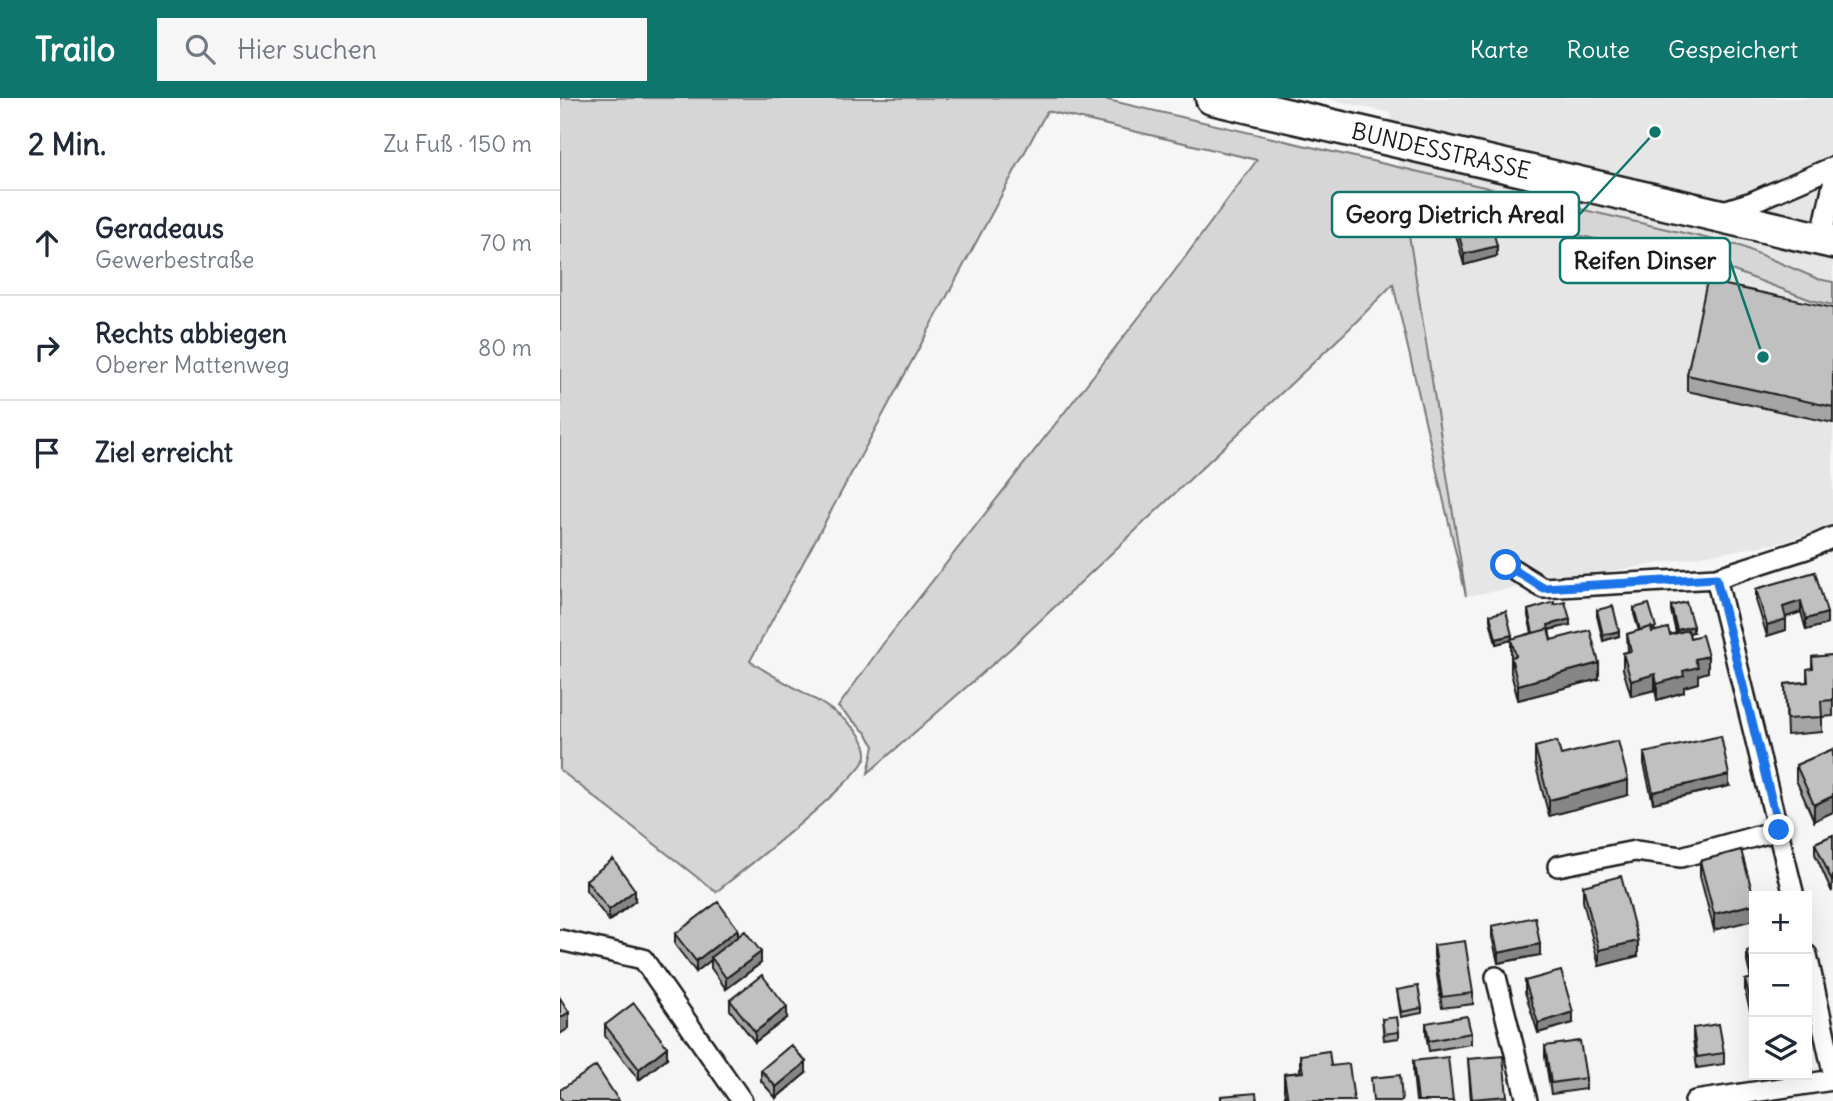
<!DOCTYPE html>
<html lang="de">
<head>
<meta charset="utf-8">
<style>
	:root { --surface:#fff; --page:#f6f6f7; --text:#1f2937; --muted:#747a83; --line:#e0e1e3; --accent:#0f766e }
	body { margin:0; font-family:Delius,sans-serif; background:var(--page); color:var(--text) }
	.controls { position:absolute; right:21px; bottom:21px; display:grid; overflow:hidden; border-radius:0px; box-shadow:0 7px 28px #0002 }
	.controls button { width:63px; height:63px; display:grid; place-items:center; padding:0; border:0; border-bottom:2px solid var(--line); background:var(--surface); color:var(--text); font:35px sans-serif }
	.stop { position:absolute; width:21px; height:21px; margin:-16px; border:5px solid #1a73e8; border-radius:50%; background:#fff }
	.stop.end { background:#1a73e8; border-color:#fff; box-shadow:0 2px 7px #0008 }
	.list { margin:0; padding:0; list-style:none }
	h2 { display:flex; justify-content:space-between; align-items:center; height:91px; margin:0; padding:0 28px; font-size:30px }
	h2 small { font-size:23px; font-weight:400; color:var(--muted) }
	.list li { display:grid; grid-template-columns:46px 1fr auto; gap:21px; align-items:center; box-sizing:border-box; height:105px; padding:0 28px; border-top:2px solid var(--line) }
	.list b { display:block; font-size:26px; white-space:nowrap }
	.list p { margin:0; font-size:23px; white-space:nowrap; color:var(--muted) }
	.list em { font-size:23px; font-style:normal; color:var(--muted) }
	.icon { flex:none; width:38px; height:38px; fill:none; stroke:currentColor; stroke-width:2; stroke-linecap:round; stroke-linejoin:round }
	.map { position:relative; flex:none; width:1273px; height:1003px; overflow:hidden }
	header { display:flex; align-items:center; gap:42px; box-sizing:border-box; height:98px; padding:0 35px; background:var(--accent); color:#fff }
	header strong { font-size:33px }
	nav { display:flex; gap:38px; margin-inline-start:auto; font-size:24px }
	.search { width:490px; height:63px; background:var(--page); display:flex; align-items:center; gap:18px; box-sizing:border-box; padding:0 24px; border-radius:0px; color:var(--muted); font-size:26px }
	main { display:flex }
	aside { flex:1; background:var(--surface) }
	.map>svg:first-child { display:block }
	.built { fill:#e6e6e6 }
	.green { fill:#d6d6d6; stroke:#797979; stroke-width:2 }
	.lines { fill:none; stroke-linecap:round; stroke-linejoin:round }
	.street-casing { stroke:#1c1c1c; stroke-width:24 }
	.primary-casing { stroke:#1c1c1c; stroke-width:37 }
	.street { stroke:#fff; stroke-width:19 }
	.primary { stroke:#fff; stroke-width:32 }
	.wall { fill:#a5a5a5; stroke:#1c1c1c; stroke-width:2 }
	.shaded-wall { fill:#868686; stroke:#1c1c1c; stroke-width:2 }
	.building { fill:#c0c0c0; stroke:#1c1c1c; stroke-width:2 }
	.route { stroke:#1a73e8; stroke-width:9 }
	.labels { text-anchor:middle; stroke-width:5; stroke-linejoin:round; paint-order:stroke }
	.street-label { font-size:23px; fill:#1c1c1c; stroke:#fff }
	.leader { fill:none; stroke:#0f766e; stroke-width:2.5 }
	.callout-dot { fill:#0f766e; stroke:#fff; stroke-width:2.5 }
	.callout { fill:#fff; stroke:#0f766e; stroke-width:2.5 }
	.callout-label { font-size:24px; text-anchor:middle; font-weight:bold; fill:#1c1c1c }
</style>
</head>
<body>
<header>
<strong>Trailo</strong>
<div class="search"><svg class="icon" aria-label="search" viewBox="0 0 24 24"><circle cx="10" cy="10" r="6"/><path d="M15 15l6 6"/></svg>Hier suchen</div>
<nav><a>Karte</a><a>Route</a><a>Gespeichert</a></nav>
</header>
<main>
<aside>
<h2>2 Min.<small>Zu Fuß · 150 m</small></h2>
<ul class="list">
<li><svg class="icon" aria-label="ahead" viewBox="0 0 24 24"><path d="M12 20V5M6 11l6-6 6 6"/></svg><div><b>Geradeaus</b><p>Gewerbestraße</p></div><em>70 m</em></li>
<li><svg class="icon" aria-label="right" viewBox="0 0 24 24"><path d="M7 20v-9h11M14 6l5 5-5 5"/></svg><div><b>Rechts abbiegen</b><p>Oberer Mattenweg</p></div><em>80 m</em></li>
<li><svg class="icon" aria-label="arrive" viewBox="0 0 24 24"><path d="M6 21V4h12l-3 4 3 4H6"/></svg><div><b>Ziel erreicht</b></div></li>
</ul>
</aside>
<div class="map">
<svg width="1273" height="1003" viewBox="0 0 1273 1003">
	<rect width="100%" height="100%" fill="#f6f6f6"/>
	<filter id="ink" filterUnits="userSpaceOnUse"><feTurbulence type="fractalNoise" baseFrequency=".0143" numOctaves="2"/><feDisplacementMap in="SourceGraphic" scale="14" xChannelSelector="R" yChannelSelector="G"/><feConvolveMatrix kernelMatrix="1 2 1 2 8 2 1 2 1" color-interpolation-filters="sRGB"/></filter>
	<g filter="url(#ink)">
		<path class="built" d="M766 0H1273V428L1224 444 906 498 830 15Z"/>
		<path class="green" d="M0 0H539L1180 148 1258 181 1273 184V207L1251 202 1174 173 926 116 847 124 906 498 833 186 789 231 450 551 308 675 314 648 306 635 278 609 323 546 605 186 697 62 487 13 190 563C219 584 275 607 297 634 302 639 307 651 306 658 302 680 180 775 156 794L0 672Z"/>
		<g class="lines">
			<defs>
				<path id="street" d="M1157 115 1192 104 1273 69
					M1261 142 1273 86
					M946 467 983 490 1156 480 1246 451 1273 439
					M1156 480 1234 798
					M998 768 1075 753 1121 759 1219 732
					M0 842 83 861 182 1003
					M1247 857 1273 974
					M936 879 967 1003
					M1135 1003 1273 982"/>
				<path id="primary" d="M652 0 1273 144"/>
			</defs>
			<use href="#street" class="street-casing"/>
			<use href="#primary" class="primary-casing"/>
			<use href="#street" class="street"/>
			<use href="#primary" class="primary"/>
		</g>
		<path class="wall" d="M893 114 937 158 904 167 893 125Z
			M1273 210V325L1127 293V277Z
			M1255 474 1267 526 1246 532 1241 514 1226 519V532L1207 538 1196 502V491Z
			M994 507 1010 527 989 532 991 542 1039 581 958 602 951 575V542L936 546 930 522V517L952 541 972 535 968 518V512Z
			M1111 508 1133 534 1129 535 1130 540 1148 574 1138 577V585L1124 589V594L1097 602 1095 592 1071 598 1063 571V555L1068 554 1067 536 1079 533 1074 516V510L1096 533 1110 537 1116 535 1111 513Z
			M1037 512 1059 538 1043 543 1037 518Z
			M1273 557V618L1262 619V634L1227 637 1225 586 1247 584V571L1252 570V559Z
			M975 649 1001 657 1068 697 989 718 975 665Z
			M1273 651 1254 723 1236 682V667Z
			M1084 655 1169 688 1093 705 1084 666Z
			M1273 737 1272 794 1255 756V745Z
			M1181 752 1154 832 1140 778V763Z
			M26 782 75 803 49 823 26 792Z
			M1023 788 1078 858 1039 868 1023 803Z
			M932 828 980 857 938 865 932 839Z
			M115 836 178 839 201 865 166 891 151 870V862L136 874 115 847Z
			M874 847 913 895V906L882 910 874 858Z
			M1194 851 1191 916 1185 893V882L1191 881 1187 864V853Z
			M965 883 1013 925 978 935 965 894Z
			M837 892 862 910V915L841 919Z
			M170 902 227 920 195 944 170 912Z
			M822 921 839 934V940L824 942Z
			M866 925 911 935V946L869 953 866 936Z
			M45 927 107 960 79 982 45 938Z
			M1133 930 1164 955V966L1137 970 1133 941Z
			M985 948 1026 980V991L991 996 985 959Z
			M740 957 771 968 794 1003H726L724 992V976L740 974Z
			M908 961 947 998V1003H911Z
			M853 963 893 1003H856L853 974Z
			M201 972 246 975 216 1000 201 983Z"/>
		<path class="shaded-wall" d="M937 148V158L904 167V156Z
			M1241 503V514L1223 520V509Z
			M1267 515V526L1246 532V521Z
			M1010 521V527L988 532V527Z
			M1226 521V532L1207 538V527Z
			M1133 528V534L1117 538V532Z
			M1059 533V538L1043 543V537Z
			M952 537V542L936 546V541Z
			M1148 558V574L1138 577V585L1124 589V594L1097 602V586L1123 573 1135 561Z
			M1039 565V581L958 602V587Z
			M1095 576V592L1071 598V583Z
			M1169 677V688L1093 705V694Z
			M1068 682V697L989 718V702Z
			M1273 698V714L1254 723V707Z
			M75 792V803L49 823V812Z
			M1194 806V822L1154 832V816Z
			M178 831V842L151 859V862L136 874V863Z
			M1078 843V858L1039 868V852Z
			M980 846V857L938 865V855Z
			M201 854V865L166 891V880Z
			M1194 904V915L1191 916V905Z
			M227 909V920L195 944V934Z
			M9 914V930L0 936V920Z
			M1013 914V925L978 935V925Z
			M107 949V960L79 982V971Z
			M246 964V975L216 1000V989Z"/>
		<path class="building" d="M926 105 937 148 904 156 893 114Z
			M1147 183 1273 210V309L1127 277Z
			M1255 474 1267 515 1246 521 1241 503 1223 509 1226 521 1207 527 1196 491Z
			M994 504V507L1005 504 1010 521 988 527 989 532 988 531 973 535 968 512Z
			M1126 504 1133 528 1117 532 1111 508Z
			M1089 506 1096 529 1092 531 1091 529 1080 532 1074 510Z
			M1053 508 1059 533 1043 537 1037 512Z
			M946 513 952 537 936 541 930 517Z
			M1091 529 1092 534 1108 530 1110 537 1128 532 1130 540 1142 537 1148 558 1135 561 1138 569 1123 573 1124 578 1097 586 1095 576 1071 583 1063 555 1071 553 1067 536Z
			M988 531 991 542 1030 532 1039 565 958 587 951 559 956 558 951 541Z
			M1273 557V602L1261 603 1262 619 1227 621 1225 586 1248 584 1247 571 1253 570 1252 559Z
			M1161 638 1169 677 1093 694 1084 655Z
			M997 643 1001 657 1058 643 1068 682 989 702 975 649Z
			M1273 651V698L1254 707 1236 667Z
			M1273 737V783H1272L1255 745Z
			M1181 752 1194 800V806L1154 816 1140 763Z
			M53 761 75 792 49 812 26 782Z
			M1061 778 1078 843 1039 852 1023 788Z
			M158 804 178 831 136 863 115 836Z
			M975 819 980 846 938 855 932 828Z
			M185 833 201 854 166 880 151 859Z
			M905 843 913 895 882 899 874 847Z
			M1194 851V904L1191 905 1185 882 1193 880 1187 853Z
			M1001 873 1013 914 978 925 965 883Z
			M202 877 227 909 195 934 170 902Z
			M858 888 862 910 841 914 837 892Z
			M0 900 9 914 0 920Z
			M74 905 107 949 79 971 45 927Z
			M907 918 911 935 869 943 866 925Z
			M837 919 839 934 824 936 822 921Z
			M1159 926 1164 955 1137 959 1133 930Z
			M1020 943 1026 980 991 985 985 948Z
			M231 947 246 964 216 989 201 972Z
			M769 953 771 968 789 966 794 1003H728L724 976 743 974 740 957Z
			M943 958 947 998 912 1001 908 961Z
			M888 959 893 1003H858L853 963Z
			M36 968 59 1003H3L0 999V992Z
			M840 977 842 1003H813L811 980Z
			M696 995 697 1003H661V998Z"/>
	</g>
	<g class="lines" filter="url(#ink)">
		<path class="route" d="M946 467 983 490 1156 480 1219 732"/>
	</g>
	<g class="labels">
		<g class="street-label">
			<text transform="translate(881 53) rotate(13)" y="8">BUNDESSTRASSE</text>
		</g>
	</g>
	<path class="leader" d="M1095 34L1019 117M1203 259L1170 163"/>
	<g class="callout-dot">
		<circle cx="1095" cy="34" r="7"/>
		<circle cx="1203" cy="259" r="7"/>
	</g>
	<g class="callout">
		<rect x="772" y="94" width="247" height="45" rx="7"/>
		<rect x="1000" y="140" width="170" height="45" rx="7"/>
	</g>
	<g class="callout-label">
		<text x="895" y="125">Georg Dietrich Areal</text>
		<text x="1085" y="171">Reifen Dinser</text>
	</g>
</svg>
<div class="controls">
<button>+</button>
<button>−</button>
<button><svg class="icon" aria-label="layers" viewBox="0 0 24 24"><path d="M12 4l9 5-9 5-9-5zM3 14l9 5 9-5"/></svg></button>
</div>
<div class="stop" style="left:946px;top:467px"></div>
<div class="stop end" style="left:1219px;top:732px"></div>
</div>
</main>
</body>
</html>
